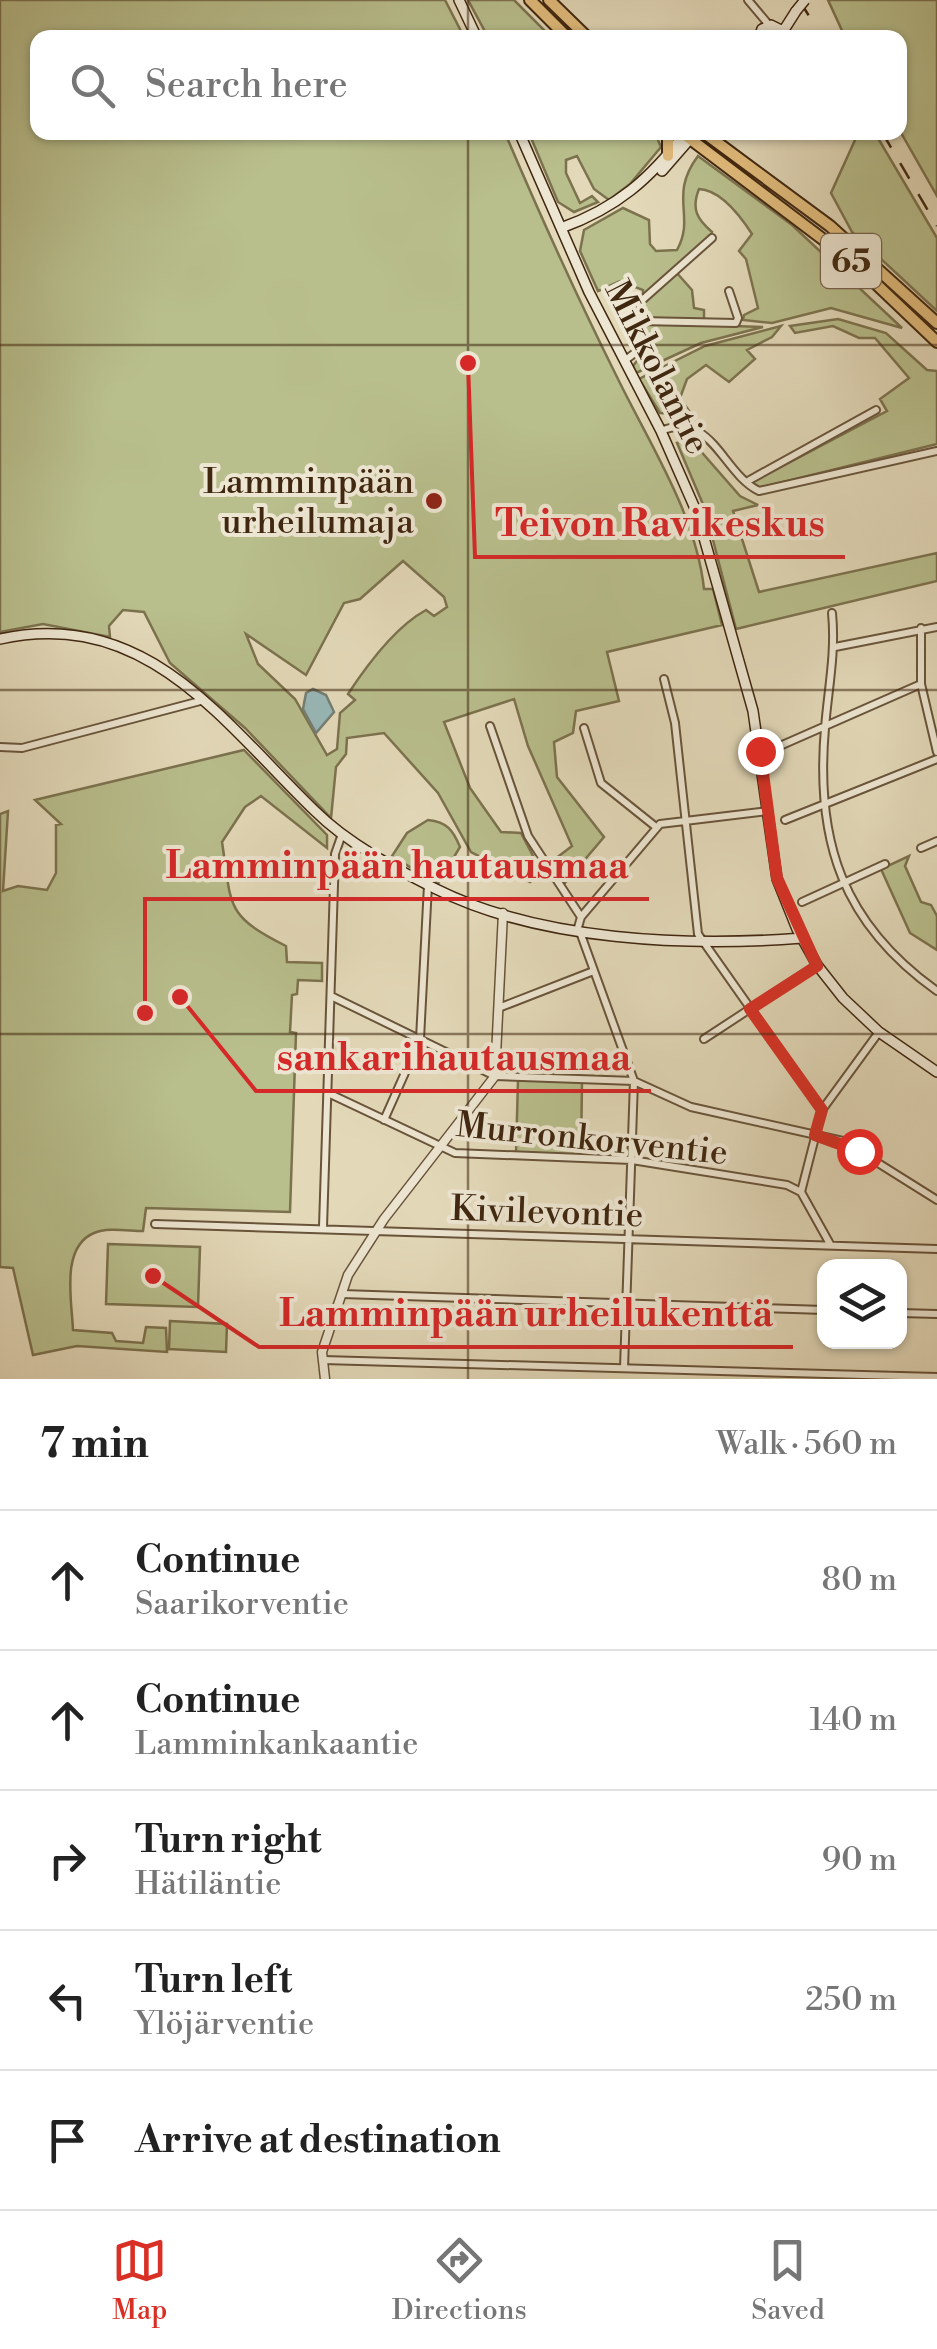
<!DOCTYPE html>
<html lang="en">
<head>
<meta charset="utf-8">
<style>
	:root { --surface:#fff; --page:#f6f6f6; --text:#222; --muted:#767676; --line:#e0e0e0; --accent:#d93025 }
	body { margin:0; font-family:"Libre Bodoni",serif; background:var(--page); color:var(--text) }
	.controls { position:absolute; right:30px; bottom:30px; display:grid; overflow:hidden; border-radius:20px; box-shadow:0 2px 8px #0004 }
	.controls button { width:90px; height:90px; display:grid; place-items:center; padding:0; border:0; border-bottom:2px solid var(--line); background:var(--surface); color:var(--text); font:50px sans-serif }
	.stop { position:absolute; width:30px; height:30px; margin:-22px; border:8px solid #d93025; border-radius:50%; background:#fff }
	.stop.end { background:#d93025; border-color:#fff; box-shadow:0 2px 10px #0008 }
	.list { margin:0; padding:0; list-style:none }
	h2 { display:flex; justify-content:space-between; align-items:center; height:130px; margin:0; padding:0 40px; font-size:42px }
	h2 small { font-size:32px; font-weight:400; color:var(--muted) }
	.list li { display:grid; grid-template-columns:65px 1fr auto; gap:30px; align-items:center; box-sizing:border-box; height:140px; padding:0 40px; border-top:2px solid var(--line) }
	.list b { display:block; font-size:38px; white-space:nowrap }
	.list p { margin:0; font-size:32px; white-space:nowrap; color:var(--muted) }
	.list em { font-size:32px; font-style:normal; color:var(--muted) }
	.icon { flex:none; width:55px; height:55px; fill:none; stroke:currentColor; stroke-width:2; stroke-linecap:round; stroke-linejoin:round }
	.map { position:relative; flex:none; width:937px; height:1379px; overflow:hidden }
	.search { position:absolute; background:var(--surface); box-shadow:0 2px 8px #0004; left:30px; right:30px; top:30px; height:110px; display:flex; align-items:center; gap:25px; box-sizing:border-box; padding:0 35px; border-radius:20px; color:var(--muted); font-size:38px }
	.sheet { height:830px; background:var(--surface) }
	nav { display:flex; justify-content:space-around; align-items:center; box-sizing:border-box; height:140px; border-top:2px solid var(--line); background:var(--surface); font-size:28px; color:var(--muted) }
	nav a { display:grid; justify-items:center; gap:5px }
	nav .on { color:var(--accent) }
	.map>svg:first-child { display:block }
	.green { fill:#b8be8c; stroke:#7c724e; stroke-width:2.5; fill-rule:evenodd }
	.water { fill:#98b8b8; stroke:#757e75; stroke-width:2.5 }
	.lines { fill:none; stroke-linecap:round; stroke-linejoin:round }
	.minor-casing { stroke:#69543a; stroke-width:10 }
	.tertiary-casing { stroke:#69543a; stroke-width:11 }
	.secondary-casing { stroke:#402710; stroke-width:12 }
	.trunk-casing { stroke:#402710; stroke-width:14 }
	.minor { stroke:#ede6d2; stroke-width:6 }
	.tertiary { stroke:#ede6d2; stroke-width:8 }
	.secondary { stroke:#ede6d2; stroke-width:9 }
	.trunk { stroke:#e2bc7c; stroke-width:10 }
	.rail { stroke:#402710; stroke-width:2.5; stroke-dasharray:18 18; stroke-linecap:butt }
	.secondary-bridge-casing { stroke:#402710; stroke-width:12; stroke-linecap:butt }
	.secondary-bridge { stroke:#ede6d2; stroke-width:9 }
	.route { stroke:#d93025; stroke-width:12 }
	.grid { fill:none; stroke:#402710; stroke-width:2.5; stroke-opacity:0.55 }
	.poi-dot { fill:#8f2418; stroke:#ede6d2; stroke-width:4 }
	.labels { text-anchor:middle; stroke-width:8; stroke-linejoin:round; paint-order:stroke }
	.shield { fill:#ede6d2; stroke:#74604a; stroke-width:2.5 }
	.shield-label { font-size:32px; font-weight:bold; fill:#402710 }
	.street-label { font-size:35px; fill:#402710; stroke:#ede6d2 }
	.poi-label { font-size:35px; fill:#402710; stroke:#ede6d2; text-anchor:end }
	.leader { fill:none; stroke:#d62828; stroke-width:4 }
	.callout-dot { fill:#d62828; stroke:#ede6d2; stroke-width:4 }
	.callout-label { font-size:38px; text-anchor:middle; font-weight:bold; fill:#d62828; stroke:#ede6d2; stroke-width:8; stroke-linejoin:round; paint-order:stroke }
</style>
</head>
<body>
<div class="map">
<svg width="937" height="1379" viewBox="0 0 937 1379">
	<rect width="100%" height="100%" fill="#e3d9b9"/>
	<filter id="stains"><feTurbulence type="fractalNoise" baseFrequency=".002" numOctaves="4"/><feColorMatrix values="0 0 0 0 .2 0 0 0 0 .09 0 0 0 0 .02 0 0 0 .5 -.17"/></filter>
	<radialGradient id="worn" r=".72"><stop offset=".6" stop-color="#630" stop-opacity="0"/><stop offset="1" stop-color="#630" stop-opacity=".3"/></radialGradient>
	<path class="green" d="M0 0H445L464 37 38 38V132L505 133C540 215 577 297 617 377 649 443 696 514 704 589H713L722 625 607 652 619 701 576 711 573 733 554 742 557 777 604 837 565 883 551 862 572 846 528 746 514 699 444 722 470 788 501 832 521 833 542 873 530 882 471 852 438 793 384 733 347 738 346 754 336 767 331 818 245 728 170 663 144 612 123 610 109 626 110 637 43 624 0 632ZM403 561 444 597 447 607 434 616 426 610C395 627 367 665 348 694L355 700 340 713 337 749 327 755 295 699 258 664 246 634 306 675 344 603 360 599Z
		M468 0H514L551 37H488Z
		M828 0H937V196L900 131V38L845 37Z
		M529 133H655L661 147 630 184 609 200 594 189 577 156 566 160V173L580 203 592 196 598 202 574 212 558 202Z
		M851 133H875L937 238V311L852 232 831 193 855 140Z
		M698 156 792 225 902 328 831 308 772 323 743 320 744 315 758 308 746 259 739 251 752 234C741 217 721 190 699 189 691 209 697 219 712 232L708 240 643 297V290L620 281 598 291 580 251 584 230 623 208 649 220 650 244 656 251 677 250C696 216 668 196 698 156Z
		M676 272 692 290 694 308 704 310V321L643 320V302Z
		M838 319 886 333 927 370 937 371V444L759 488 752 482 887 411 880 399 909 378 875 338H859L833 326 795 333 790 326Z
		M644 323 763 327 701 343 636 373 633 366 643 353Z
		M781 326 772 337 747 350 755 359 729 382 706 365 687 379 680 398 692 415 660 413 639 379 705 346Z
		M691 440 740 496 758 505 733 511 759 592 937 553V581L736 629 705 509 677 443Z
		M244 750 327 835V848L261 796 245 807 222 842C232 906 224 915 286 946L287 962 322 963V981L298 980 297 994 292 995 290 1032 296 1033 290 1212 146 1208 143 1231C129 1231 107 1227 94 1233 60 1247 72 1302 73 1330L112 1333 116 1341 143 1343 146 1327 166 1328 167 1352 77 1346 33 1355 13 1268 0 1267V814L8 811 3 891 18 886 47 890 56 873V825L61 824 35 800Z
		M428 820C447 822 453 830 460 847L438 884 392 856 407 833Z
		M909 856 905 866 921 902 931 905 937 916V950L910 933 881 869Z
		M518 1080 582 1082 581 1155 516 1153Z
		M108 1244 200 1247 198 1307 106 1304Z
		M170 1321 227 1324 226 1352 169 1349Z"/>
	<path class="water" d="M313 689 326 695 334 712 316 733 303 709 306 693Z"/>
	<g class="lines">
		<defs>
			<path id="minor" d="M748 0 769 25
				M640 321 736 323 738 318 729 291
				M624 361 639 350 640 302 712 238
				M661 431C712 410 722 473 759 491L937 451
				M746 482 876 410
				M832 613C836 653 828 689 825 728 815 842 843 924 937 991
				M921 628V684L937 752
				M835 647 937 627
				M664 679 675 723 698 934 822 1110
				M490 726 528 836 581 917
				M584 728 601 783 656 827
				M0 747 22 748 204 700
				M773 749 921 684
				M785 820 937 759
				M921 848 937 841
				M802 902 885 864
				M577 931 581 917 660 824 768 811
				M580 932 634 1081 624 1368
				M331 996 495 1076 634 1081 691 1107 843 1141 937 1200
				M501 1007 591 972
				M704 1039 817 965
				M328 1093 455 1153 632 1160 787 1185 801 1192
				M384 1120 420 1039 428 885
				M155 1224 937 1249
				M323 1227 335 854 342 834
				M830 1244 801 1192 822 1110 879 1032
				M342 1294 824 1310
				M900 1313 937 1314
				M323 1360 937 1377"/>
			<path id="tertiary" d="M325 1379 322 1352 348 1275 384 1219 495 1076 503 913"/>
			<path id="secondary" d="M459 0 477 38
				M782 33 796 11
				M759 38 762 29 771 25 781 30 783 38
				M519 132 589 292 661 431 697 513 753 711 777 879 797 929 817 965 843 998 879 1032 937 1072
				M662 171 696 132
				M561 228C617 208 650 179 686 132
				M0 639C146 607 223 722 315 811 347 843 396 869 436 889 540 941 688 947 802 938"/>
			<path id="trunk" d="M530 0 568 38
				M549 0 588 38
				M668 132V156
				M681 132 853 262 937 342
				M703 132 830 226 937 323"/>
		</defs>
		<use href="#minor" class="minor-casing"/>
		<use href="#tertiary" class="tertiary-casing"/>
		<use href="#secondary" class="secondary-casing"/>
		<use href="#trunk" class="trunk-casing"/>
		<use href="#minor" class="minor"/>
		<use href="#tertiary" class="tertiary"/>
		<use href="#secondary" class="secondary"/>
		<use href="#trunk" class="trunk"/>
		<path class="rail" d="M799 0 823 38
			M882 132 937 226"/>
		<defs>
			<path id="secondary-bridge" d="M796 11 805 0"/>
		</defs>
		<use href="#secondary-bridge" class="secondary-bridge-casing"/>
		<use href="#secondary-bridge" class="secondary-bridge"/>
	</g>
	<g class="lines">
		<path class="route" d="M760 751 777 878 817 966 750 1009 822 1110 815 1135 859 1151"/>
	</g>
	<path class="grid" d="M468 0V38M468 132V1379M0 345H937M0 690H937M0 1034H937"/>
	<circle class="poi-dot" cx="434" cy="501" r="10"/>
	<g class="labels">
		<rect class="shield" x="821" y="234" width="60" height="54" rx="8"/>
		<g class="shield-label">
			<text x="851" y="272">65</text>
		</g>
		<g class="street-label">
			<text transform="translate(658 367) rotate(63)" y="12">Mikkolantie</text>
			<text transform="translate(592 1138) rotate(6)" y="12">Murronkorventie</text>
			<text transform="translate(547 1211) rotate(2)" y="12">Kivilevontie</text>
		</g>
		<g class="poi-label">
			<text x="414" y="493">Lamminpään<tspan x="414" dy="40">urheilumaja</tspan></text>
		</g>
	</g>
	<path class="leader" d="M468 363L475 557H845M145 1013L145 899H649M180 997L256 1091H651M153 1276L259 1347H793"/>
	<g class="callout-dot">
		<circle cx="468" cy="363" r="10"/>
		<circle cx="145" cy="1013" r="10"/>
		<circle cx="180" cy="997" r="10"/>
		<circle cx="153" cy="1276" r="10"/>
	</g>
	<g class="callout-label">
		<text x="660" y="536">Teivon Ravikeskus</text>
		<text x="397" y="878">Lamminpään hautausmaa</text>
		<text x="454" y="1070">sankarihautausmaa</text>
		<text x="526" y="1326">Lamminpään urheilukenttä</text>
	</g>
	<rect width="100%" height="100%" filter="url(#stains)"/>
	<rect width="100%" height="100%" fill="url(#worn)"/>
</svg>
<div class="controls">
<button><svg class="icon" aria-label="layers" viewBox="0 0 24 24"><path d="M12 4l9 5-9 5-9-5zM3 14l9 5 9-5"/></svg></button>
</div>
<div class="stop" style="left:859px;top:1151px"></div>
<div class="stop end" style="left:760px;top:751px"></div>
<div class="search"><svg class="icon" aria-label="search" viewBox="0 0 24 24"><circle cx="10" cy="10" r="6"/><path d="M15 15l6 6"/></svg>Search here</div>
</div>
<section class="sheet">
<h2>7 min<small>Walk · 560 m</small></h2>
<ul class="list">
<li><svg class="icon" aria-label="ahead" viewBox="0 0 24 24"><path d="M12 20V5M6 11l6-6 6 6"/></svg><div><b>Continue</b><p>Saarikorventie</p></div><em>80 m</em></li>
<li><svg class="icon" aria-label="ahead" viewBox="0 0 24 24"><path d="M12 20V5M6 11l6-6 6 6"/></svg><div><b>Continue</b><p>Lamminkankaantie</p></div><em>140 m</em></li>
<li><svg class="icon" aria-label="right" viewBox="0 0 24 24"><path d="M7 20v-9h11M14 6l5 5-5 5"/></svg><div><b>Turn right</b><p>Hätiläntie</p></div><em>90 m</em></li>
<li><svg class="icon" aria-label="left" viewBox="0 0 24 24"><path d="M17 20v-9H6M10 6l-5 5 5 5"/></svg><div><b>Turn left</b><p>Ylöjärventie</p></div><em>250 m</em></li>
<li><svg class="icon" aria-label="arrive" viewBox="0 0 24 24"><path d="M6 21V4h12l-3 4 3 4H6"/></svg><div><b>Arrive at destination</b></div></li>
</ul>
</section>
<nav>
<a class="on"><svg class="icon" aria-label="map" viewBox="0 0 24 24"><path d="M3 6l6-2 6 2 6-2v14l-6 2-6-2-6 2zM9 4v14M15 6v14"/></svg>Map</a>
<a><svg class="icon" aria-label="directions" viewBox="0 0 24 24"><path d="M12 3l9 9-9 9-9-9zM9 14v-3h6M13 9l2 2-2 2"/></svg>Directions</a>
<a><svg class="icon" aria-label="saved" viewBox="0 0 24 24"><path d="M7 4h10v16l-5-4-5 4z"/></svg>Saved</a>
</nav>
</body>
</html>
